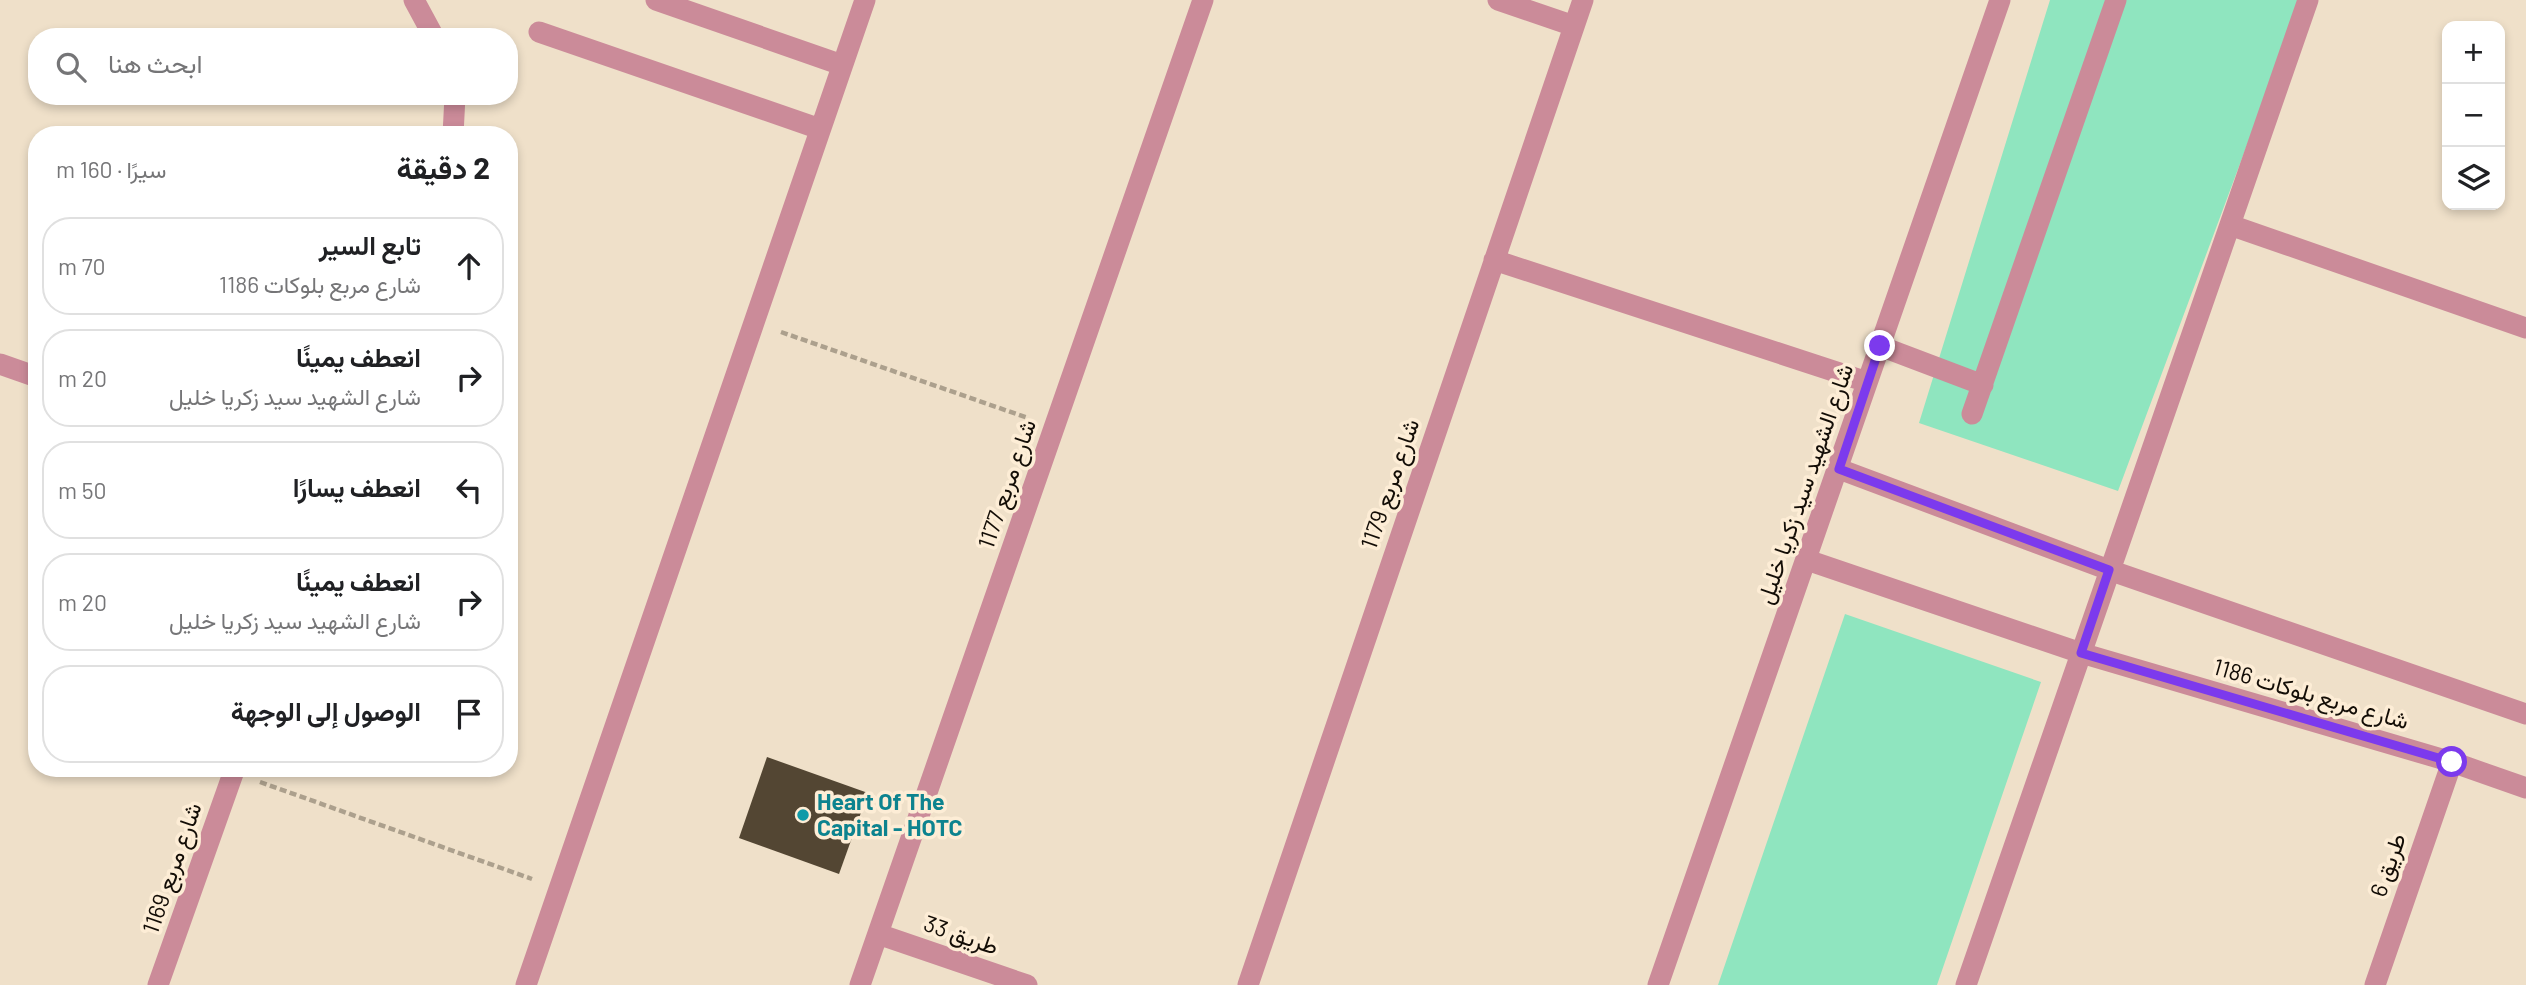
<!DOCTYPE html>
<html lang="ar">
<head>
<meta charset="utf-8">
<style>
	:root { --surface:#fff; --page:#f2f2f2; --text:#202124; --muted:#757577; --line:#e0e0e0 }
	body { margin:0; font-family:Barlow,Vazirmatn,sans-serif; background:var(--page); color:var(--text); direction:rtl }
	.controls { position:absolute; right:21px; top:21px; display:grid; overflow:hidden; border-radius:14px; box-shadow:0 4px 10px #0003 }
	.controls button { width:63px; height:63px; display:grid; place-items:center; padding:0; border:0; border-bottom:2px solid var(--line); background:var(--surface); color:var(--text); font:35px sans-serif }
	.stop { position:absolute; width:21px; height:21px; margin:-16px; border:5px solid #7c3aed; border-radius:50%; background:#fff }
	.stop.end { background:#7c3aed; border-color:#fff; box-shadow:0 2px 7px #0008 }
	.list { margin:0; padding:0; list-style:none }
	h2 { display:flex; justify-content:space-between; align-items:center; height:91px; margin:0; padding:0 28px; font-size:30px }
	h2 small { font-size:23px; font-weight:400; color:var(--muted) }
	.list li { display:grid; grid-template-columns:46px 1fr auto; gap:21px; align-items:center; box-sizing:border-box; height:98px; margin:0 14px 14px; padding:0 14px; border:2px solid var(--line); border-radius:28px }
	.list b { display:block; font-size:26px; white-space:nowrap }
	.list p { margin:0; font-size:23px; white-space:nowrap; color:var(--muted) }
	.list em { font-size:23px; font-style:normal; color:var(--muted) }
	.icon { flex:none; width:38px; height:38px; fill:none; stroke:currentColor; stroke-width:2; stroke-linecap:round; stroke-linejoin:round }
	.map { position:relative; flex:none; width:2526px; height:985px; overflow:hidden; direction:ltr }
	.search { position:absolute; background:var(--surface); box-shadow:0 4px 10px #0003; left:28px; top:28px; width:490px; height:77px; display:flex; align-items:center; gap:18px; box-sizing:border-box; padding:0 24px; border-radius:28px; color:var(--muted); font-size:26px }
	.panel { position:absolute; background:var(--surface); box-shadow:0 4px 10px #0003; left:28px; top:126px; width:490px; height:651px; border-radius:28px; direction:rtl }
	.map>svg:first-child { display:block }
	.green { fill:#8fe5bf }
	.building { fill:#534633 }
	.lines { fill:none; stroke-linecap:round; stroke-linejoin:round }
	.path { stroke:#aca08d; stroke-width:4.5; stroke-dasharray:7 3.5; stroke-linecap:butt }
	.minor { stroke:#cb8b99; stroke-width:21 }
	.route { stroke:#7c3aed; stroke-width:9 }
	.culture-dot { fill:#0f9aa8; stroke:#fdedd6; stroke-width:2.5 }
	.labels { text-anchor:middle; stroke-width:7; stroke-linejoin:round; paint-order:stroke }
	.street-label { font-size:23px; fill:#130d06; stroke:#fdedd6 }
	.culture-label { font-size:23px; font-weight:bold; fill:#0d838f; stroke:#fdedd6; text-anchor:start }
</style>
</head>
<body>
<div class="map">
<svg width="2526" height="985" viewBox="0 0 2526 985">
	<rect width="100%" height="100%" fill="#efe0c9"/>
	<path class="green" d="M2050 0H2301L2118 491 1919 423Z
		M1845 614 2041 682 1937 985H1718Z"/>
	<path class="building" d="M767 757 868 793 839 874 739 838Z"/>
	<g class="lines">
		<path class="path" d="M781 332 1028 418
			M260 782 532 879"/>
		<path class="minor" d="M414 0 434 37
			M656 0 842 65
			M1498 0 1574 26
			M539 32 820 129
			M453 135 455 96
			M2230 225 2526 328
			M1494 260 1867 382
			M1880 346 1983 385
			M0 364 37 377
			M1972 414 2116 0
			M1839 469 2109 570 2526 714
			M1807 560 2081 653 2452 762 2526 788
			M878 934 1027 985
			M158 985 235 768
			M526 985 865 0
			M860 985 1203 0
			M1248 985 1583 0
			M1658 985 2000 0
			M1966 985 2308 0
			M2375 985 2452 762"/>
	</g>
	<g class="lines">
		<path class="route" d="M1880 346 1839 469 2109 570 2081 653 2452 762"/>
	</g>
	<circle class="culture-dot" cx="803" cy="815" r="7"/>
	<g class="labels">
		<g class="street-label">
			<text transform="translate(1007 484) rotate(-71)" y="8">شارع مربع 1177</text>
			<text transform="translate(1390 484) rotate(-71)" y="8">شارع مربع 1179</text>
			<text transform="translate(1805 484) rotate(-71)" y="8">شارع الشهيد سيد زكريا خليل</text>
			<text transform="translate(2311 694) rotate(16)" y="8">شارع مربع بلوكات 1186</text>
			<text transform="translate(2388 865) rotate(-71)" y="8">طريق 6</text>
			<text transform="translate(172 868) rotate(-71)" y="8">شارع مربع 1169</text>
			<text transform="translate(961 935) rotate(19)" y="8">طريق 33</text>
		</g>
		<g class="culture-label">
			<text x="817" y="810">Heart Of The<tspan x="817" dy="26">Capital - HOTC</tspan></text>
		</g>
	</g>
</svg>
<div class="controls">
<button>+</button>
<button>−</button>
<button><svg class="icon" aria-label="layers" viewBox="0 0 24 24"><path d="M12 4l9 5-9 5-9-5zM3 14l9 5 9-5"/></svg></button>
</div>
<div class="stop" style="left:2452px;top:762px"></div>
<div class="stop end" style="left:1880px;top:346px"></div>
<div class="search"><svg class="icon" aria-label="search" viewBox="0 0 24 24"><circle cx="10" cy="10" r="6"/><path d="M15 15l6 6"/></svg>ابحث هنا</div>
<section class="panel">
<h2>2 دقيقة<small>سيرًا · 160 m</small></h2>
<ul class="list">
<li><svg class="icon" aria-label="ahead" viewBox="0 0 24 24"><path d="M12 20V5M6 11l6-6 6 6"/></svg><div><b>تابع السير</b><p>شارع مربع بلوكات 1186</p></div><em>70 m</em></li>
<li><svg class="icon" aria-label="right" viewBox="0 0 24 24"><path d="M7 20v-9h11M14 6l5 5-5 5"/></svg><div><b>انعطف يمينًا</b><p>شارع الشهيد سيد زكريا خليل</p></div><em>20 m</em></li>
<li><svg class="icon" aria-label="left" viewBox="0 0 24 24"><path d="M17 20v-9H6M10 6l-5 5 5 5"/></svg><div><b>انعطف يسارًا</b></div><em>50 m</em></li>
<li><svg class="icon" aria-label="right" viewBox="0 0 24 24"><path d="M7 20v-9h11M14 6l5 5-5 5"/></svg><div><b>انعطف يمينًا</b><p>شارع الشهيد سيد زكريا خليل</p></div><em>20 m</em></li>
<li><svg class="icon" aria-label="arrive" viewBox="0 0 24 24"><path d="M6 21V4h12l-3 4 3 4H6"/></svg><div><b>الوصول إلى الوجهة</b></div></li>
</ul>
</section>
</div>
</body>
</html>
